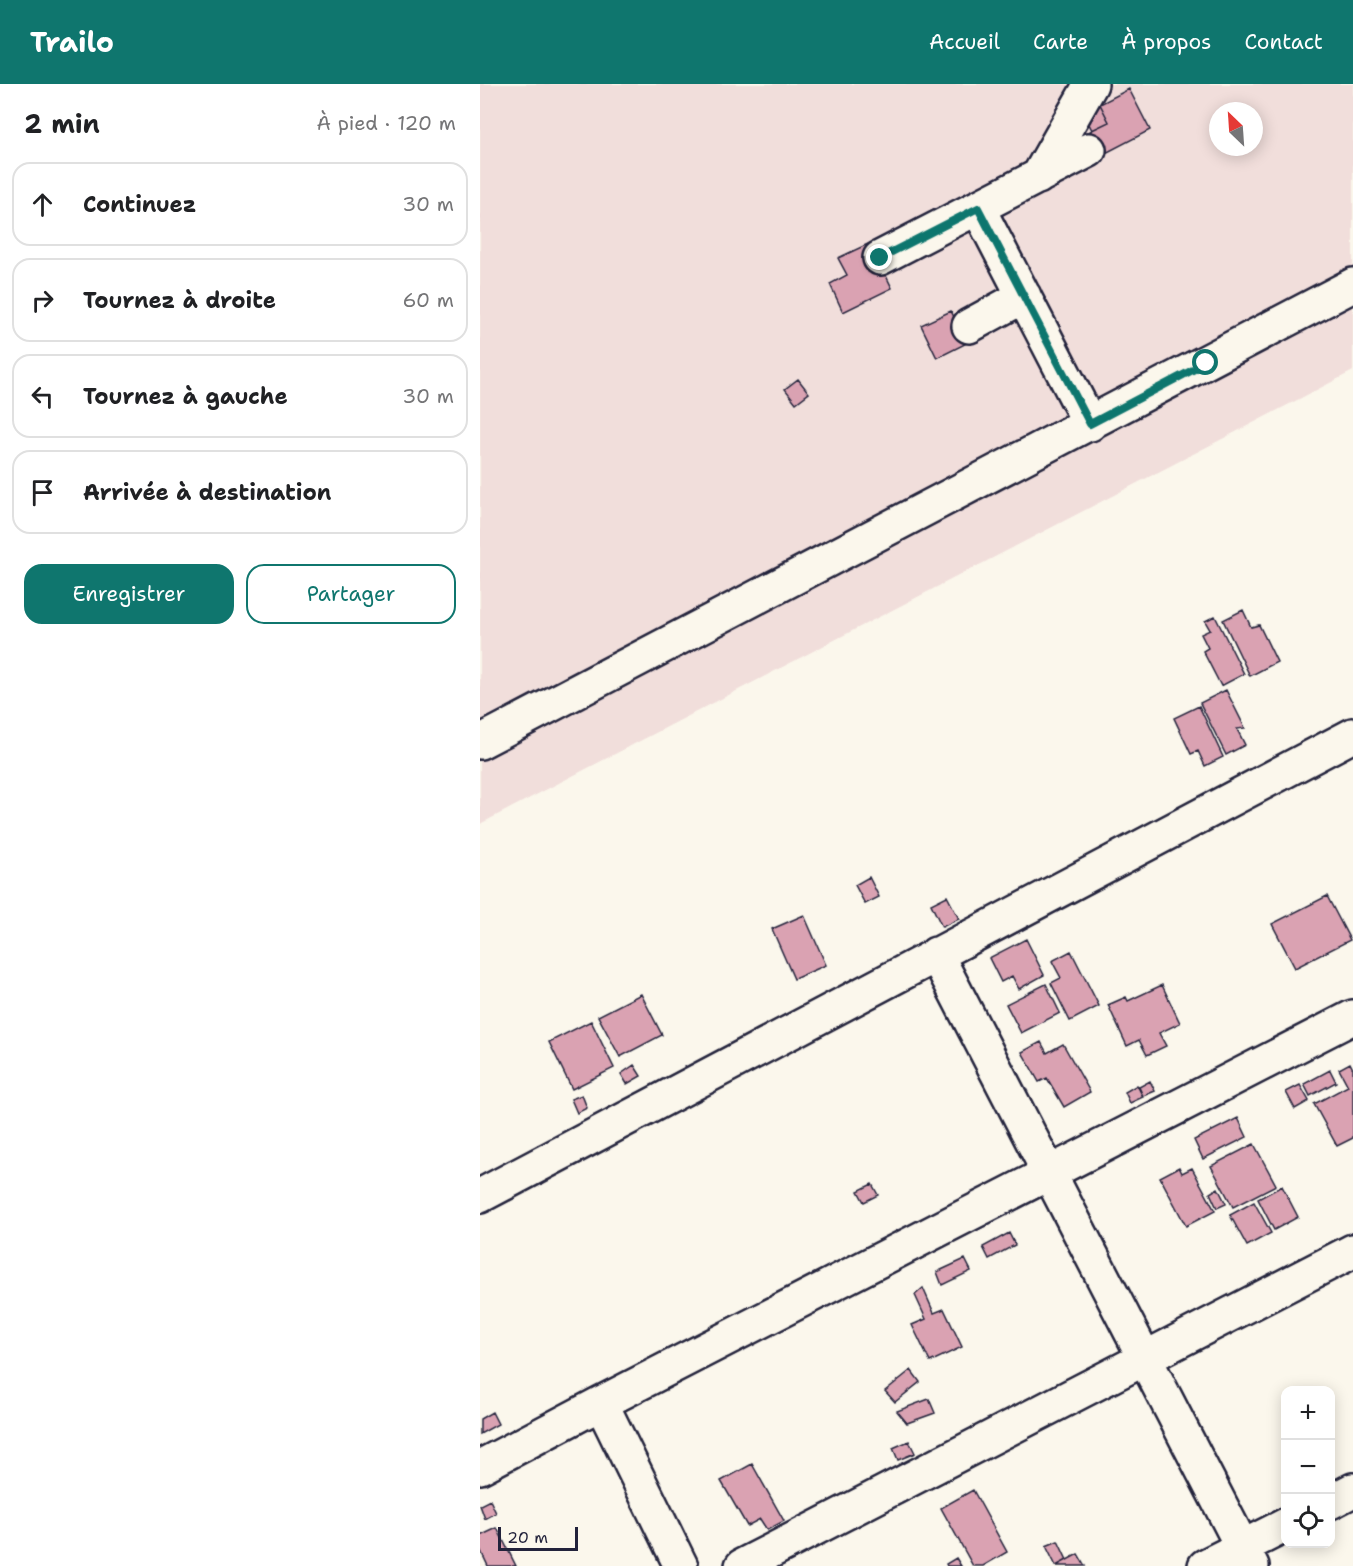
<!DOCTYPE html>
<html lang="fr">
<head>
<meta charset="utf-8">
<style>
	:root { --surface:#fff; --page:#f2f2f2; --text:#202124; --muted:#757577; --line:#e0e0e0; --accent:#0f766e }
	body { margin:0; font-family:"Shantell Sans",sans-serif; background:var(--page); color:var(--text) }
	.controls { position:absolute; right:18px; bottom:18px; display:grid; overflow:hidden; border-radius:12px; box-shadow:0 3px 15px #0003 }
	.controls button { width:54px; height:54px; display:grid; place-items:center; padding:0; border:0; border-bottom:2px solid var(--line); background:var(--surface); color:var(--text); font:30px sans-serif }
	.compass { position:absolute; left:729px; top:18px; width:54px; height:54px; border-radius:50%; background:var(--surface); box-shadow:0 3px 15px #0003; rotate:335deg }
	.scale { position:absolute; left:18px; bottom:15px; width:80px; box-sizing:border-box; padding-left:6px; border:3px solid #22223b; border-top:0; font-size:16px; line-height:21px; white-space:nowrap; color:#22223b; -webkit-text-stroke:4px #fbf7ec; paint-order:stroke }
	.stop { position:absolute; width:18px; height:18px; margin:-14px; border:4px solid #0f766e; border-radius:50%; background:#fff }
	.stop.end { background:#0f766e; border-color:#fff; box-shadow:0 2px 6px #0008 }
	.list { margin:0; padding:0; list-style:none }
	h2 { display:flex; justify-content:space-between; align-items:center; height:78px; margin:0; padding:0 24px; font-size:26px }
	h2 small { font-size:20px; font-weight:400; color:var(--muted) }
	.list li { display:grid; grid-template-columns:39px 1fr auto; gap:18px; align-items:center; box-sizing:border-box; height:84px; margin:0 12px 12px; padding:0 12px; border:2px solid var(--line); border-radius:18px }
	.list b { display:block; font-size:22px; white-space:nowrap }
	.list em { font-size:20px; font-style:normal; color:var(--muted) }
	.actions { display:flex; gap:12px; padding:18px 24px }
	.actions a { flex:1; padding:14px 0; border:2px solid var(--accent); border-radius:18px; text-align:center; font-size:21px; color:var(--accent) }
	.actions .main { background:var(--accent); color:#fff }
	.icon { flex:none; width:33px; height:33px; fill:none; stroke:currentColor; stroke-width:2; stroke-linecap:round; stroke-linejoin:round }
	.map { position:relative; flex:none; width:873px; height:1482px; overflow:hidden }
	header { display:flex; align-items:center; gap:36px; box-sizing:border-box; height:84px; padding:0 30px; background:var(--accent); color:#fff }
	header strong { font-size:28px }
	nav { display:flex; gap:33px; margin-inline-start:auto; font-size:21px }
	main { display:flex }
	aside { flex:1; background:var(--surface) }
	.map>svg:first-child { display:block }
	.built { fill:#f1dedb; fill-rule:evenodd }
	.building { fill:#daa2b2; stroke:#22223b; stroke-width:1.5 }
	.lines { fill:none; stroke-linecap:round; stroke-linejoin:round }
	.minor-casing { stroke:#22223b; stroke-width:38 }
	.minor { stroke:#fbf7ec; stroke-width:33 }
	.route { stroke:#0f766e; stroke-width:8 }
</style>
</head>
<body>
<header>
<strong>Trailo</strong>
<nav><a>Accueil</a><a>Carte</a><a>À propos</a><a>Contact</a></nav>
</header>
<main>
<aside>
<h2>2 min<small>À pied · 120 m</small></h2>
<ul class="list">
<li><svg class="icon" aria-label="ahead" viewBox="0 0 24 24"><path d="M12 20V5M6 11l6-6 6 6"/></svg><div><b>Continuez</b></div><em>30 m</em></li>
<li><svg class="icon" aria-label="right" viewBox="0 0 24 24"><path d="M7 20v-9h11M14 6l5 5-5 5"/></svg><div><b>Tournez à droite</b></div><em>60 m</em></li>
<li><svg class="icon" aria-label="left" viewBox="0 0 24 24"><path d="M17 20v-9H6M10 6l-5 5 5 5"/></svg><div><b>Tournez à gauche</b></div><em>30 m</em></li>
<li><svg class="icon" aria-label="arrive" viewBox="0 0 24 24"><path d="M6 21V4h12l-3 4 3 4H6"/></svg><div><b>Arrivée à destination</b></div></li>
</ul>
<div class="actions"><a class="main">Enregistrer</a><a>Partager</a></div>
</aside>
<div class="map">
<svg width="873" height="1482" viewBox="0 0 873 1482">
	<rect width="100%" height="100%" fill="#fbf7ec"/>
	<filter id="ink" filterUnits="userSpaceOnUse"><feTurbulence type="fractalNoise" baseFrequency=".0167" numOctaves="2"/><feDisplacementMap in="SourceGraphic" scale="12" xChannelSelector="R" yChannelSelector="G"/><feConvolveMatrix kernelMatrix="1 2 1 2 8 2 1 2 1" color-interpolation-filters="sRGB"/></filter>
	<g filter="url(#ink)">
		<path class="built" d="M0 0H873V287L0 740ZM738 27H774V63H738Z"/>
		<path class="building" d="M649 5 670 46 620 72 608 48 629 38 620 20Z
			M620 20 629 38 612 46 603 28Z
			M390 159 412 204 363 228 350 200 367 191 358 174Z
			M471 227 487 259 457 274 441 241Z
			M318 295 329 309 316 319 305 305Z
			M763 526 771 543 779 541 797 578 770 592 743 536Z
			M735 532 764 590 741 602 723 567 728 564 721 550 730 546 725 537Z
			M746 606 765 644 757 645 765 661 746 671 720 619Z
			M719 622 743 673 725 682 718 667 711 670 694 634Z
			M389 793 399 813 385 820 375 801Z
			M467 812 479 835 462 843 451 820Z
			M847 812 870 856 815 884 792 840Z
			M324 831 346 881 314 895 292 845Z
			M546 855 564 891 539 905 532 892 521 898 509 874Z
			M591 867 619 922 590 937 571 899 581 894 572 877Z
			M566 900 580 929 541 949 526 920Z
			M682 901 700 939 679 949 686 962 667 971 659 956 647 962 628 921 646 913 648 917Z
			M161 910 182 951 140 973 118 932Z
			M111 937 134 984 92 1005 69 958Z
			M561 958 567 969 583 960 610 1008 584 1023 567 994 559 998 542 968Z
			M870 979 873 985V1054L857 1062 834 1020 868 1002 859 985Z
			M154 981 161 992 147 1000 141 990Z
			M850 986 856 998 830 1012 824 1000Z
			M670 997 675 1007 663 1012 659 1003Z
			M657 1001 663 1013 650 1019 645 1008Z
			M820 1001 829 1017 815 1025 806 1008Z
			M102 1011 107 1024 97 1029 91 1015Z
			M758 1034 767 1053 723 1075 714 1056Z
			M774 1060 796 1101 753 1123 731 1082Z
			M699 1083 702 1089 712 1084 735 1127 706 1142 680 1093Z
			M392 1100 398 1111 384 1118 378 1107Z
			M802 1102 818 1133 794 1146 778 1115Z
			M738 1104 746 1120 737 1124 730 1109Z
			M774 1118 791 1149 767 1162 750 1131Z
			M529 1149 535 1161 509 1175 503 1163Z
			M485 1175 491 1187 462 1201 457 1188Z
			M443 1204 454 1229 464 1225 482 1263 450 1278 432 1241 446 1235 435 1211Z
			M431 1286 440 1298 415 1318 405 1307Z
			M449 1315 455 1329 427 1339 417 1327Z
			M12 1328 18 1340 0 1350V1335Z
			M429 1357 435 1369 418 1376 413 1364Z
			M272 1380 304 1437 287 1446 280 1435 267 1442 241 1397Z
			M493 1406 527 1468 503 1482H493L461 1424Z
			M10 1416 16 1429 5 1435 0 1421Z
			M17 1444 36 1482H8L0 1465V1452Z
			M578 1457 587 1476 576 1482 566 1462Z
			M598 1470 605 1482H576Z
			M476 1474 481 1482H467L466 1480Z"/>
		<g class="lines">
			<defs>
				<path id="minor" d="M558 93 611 0
					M498 124 610 340
					M400 174 609 66
					M489 242 544 212
					M0 658 873 201
					M456 870 772 1482
					M0 1112 873 651
					M121 1319 201 1482
					M0 1383 121 1319 873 933
					M850 1418 873 1406
					M262 1482 873 1167
					M725 1482 806 1441"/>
			</defs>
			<use href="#minor" class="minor-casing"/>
			<use href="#minor" class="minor"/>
		</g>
	</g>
	<g class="lines" filter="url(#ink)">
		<path class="route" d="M400 174 498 124 610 340 726 279"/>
	</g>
</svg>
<div class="controls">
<button>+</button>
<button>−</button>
<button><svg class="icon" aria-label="locate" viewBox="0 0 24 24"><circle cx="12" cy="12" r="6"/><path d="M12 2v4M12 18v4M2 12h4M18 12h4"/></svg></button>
</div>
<svg class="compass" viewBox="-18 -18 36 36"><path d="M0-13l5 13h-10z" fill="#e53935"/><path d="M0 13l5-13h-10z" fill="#757577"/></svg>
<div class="scale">20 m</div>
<div class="stop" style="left:726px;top:279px"></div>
<div class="stop end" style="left:400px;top:174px"></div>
</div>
</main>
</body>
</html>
